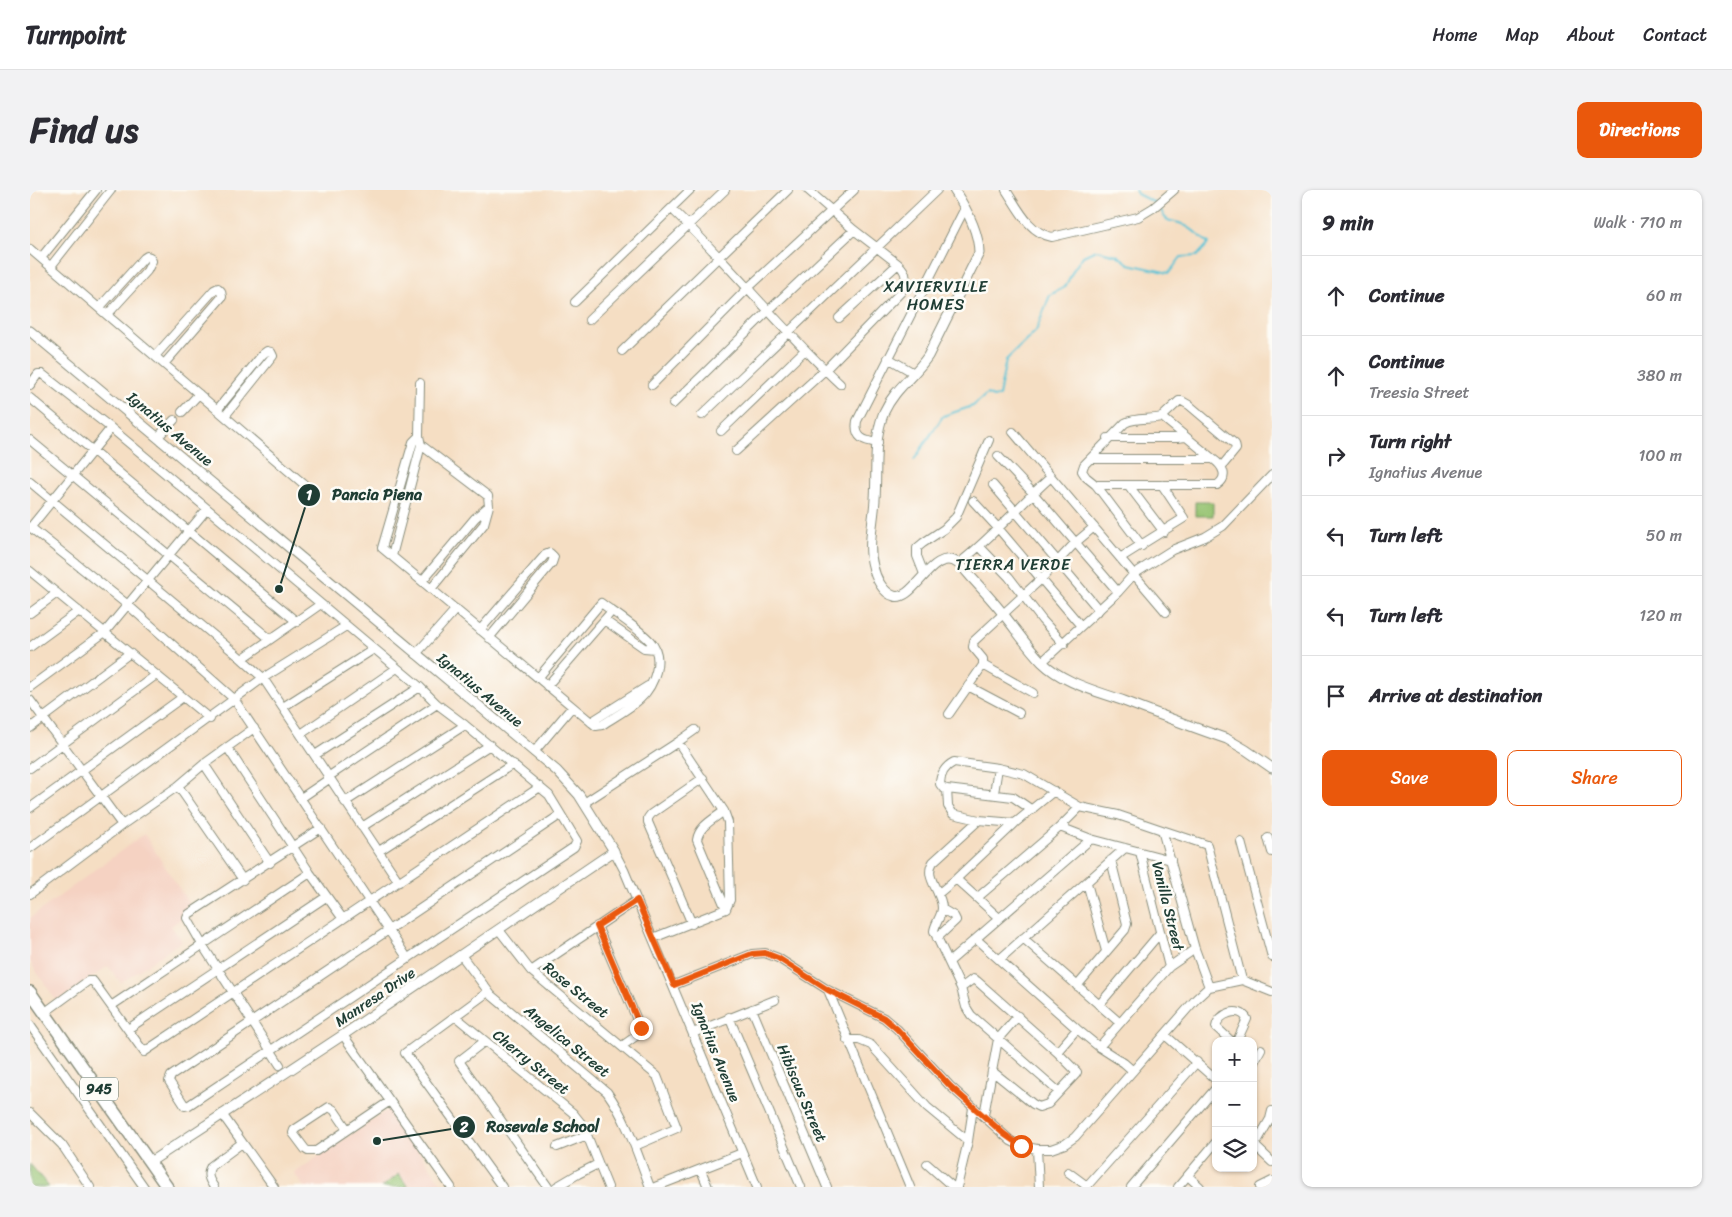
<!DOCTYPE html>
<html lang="en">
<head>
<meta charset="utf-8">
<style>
	:root { --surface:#fff; --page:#f2f2f3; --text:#2b2b33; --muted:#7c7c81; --line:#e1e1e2; --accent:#ea580c }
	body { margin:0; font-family:Sriracha,sans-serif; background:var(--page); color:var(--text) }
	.controls { position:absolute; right:15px; bottom:15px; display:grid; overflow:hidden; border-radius:10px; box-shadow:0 1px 4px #0004 }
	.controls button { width:45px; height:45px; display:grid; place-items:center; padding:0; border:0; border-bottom:1px solid var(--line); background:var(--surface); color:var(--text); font:25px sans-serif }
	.stop { position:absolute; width:15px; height:15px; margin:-11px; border:4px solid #ea580c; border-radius:50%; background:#fff }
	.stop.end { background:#ea580c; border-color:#fff; box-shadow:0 1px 5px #0008 }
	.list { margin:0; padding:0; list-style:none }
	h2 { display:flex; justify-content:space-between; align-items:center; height:65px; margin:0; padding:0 20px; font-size:21px }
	h2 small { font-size:16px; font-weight:400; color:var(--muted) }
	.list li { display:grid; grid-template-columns:32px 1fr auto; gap:15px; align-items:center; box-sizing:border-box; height:80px; padding:0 20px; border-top:1px solid var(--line) }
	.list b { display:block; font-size:19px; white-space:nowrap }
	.list p { margin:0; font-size:16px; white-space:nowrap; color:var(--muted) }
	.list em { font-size:16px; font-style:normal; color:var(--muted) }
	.actions { display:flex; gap:10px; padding:15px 20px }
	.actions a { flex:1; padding:11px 0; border:1px solid var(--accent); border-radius:10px; text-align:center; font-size:18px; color:var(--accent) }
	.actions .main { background:var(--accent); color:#fff }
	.icon { flex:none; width:28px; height:28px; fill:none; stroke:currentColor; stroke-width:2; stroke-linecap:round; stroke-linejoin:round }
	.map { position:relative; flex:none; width:1242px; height:997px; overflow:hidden; border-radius:10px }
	header { display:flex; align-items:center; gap:30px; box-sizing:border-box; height:70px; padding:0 25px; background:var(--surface); border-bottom:1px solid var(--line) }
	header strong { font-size:24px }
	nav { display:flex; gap:28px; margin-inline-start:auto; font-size:18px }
	.intro { display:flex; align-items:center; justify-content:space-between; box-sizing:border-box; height:120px; padding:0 30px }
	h1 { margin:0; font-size:35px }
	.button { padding:12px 22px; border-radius:10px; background:var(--accent); color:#fff; font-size:18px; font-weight:700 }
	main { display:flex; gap:30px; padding:0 30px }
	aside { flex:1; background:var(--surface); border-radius:10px; box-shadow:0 1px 4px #0004 }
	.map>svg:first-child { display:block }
	.built { fill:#f5d2c2 }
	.green { fill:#94c270; stroke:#5a8052 }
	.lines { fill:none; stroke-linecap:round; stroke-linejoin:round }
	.stream { stroke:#5ac3d6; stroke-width:2 }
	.minor-casing { stroke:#8a8e7c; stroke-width:10 }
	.tertiary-casing { stroke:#8a8e7c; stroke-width:11 }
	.primary-casing { stroke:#8a8e7c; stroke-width:14 }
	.minor { stroke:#fff; stroke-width:8 }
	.tertiary { stroke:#fff; stroke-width:9 }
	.primary { stroke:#fff; stroke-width:11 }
	.route { stroke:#ea580c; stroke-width:6 }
	.labels { text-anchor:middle; stroke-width:5; stroke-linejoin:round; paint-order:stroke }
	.shield { fill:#fdfcf7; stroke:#62766e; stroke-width:1 }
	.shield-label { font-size:14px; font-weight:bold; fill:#1f3d34 }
	.street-label { font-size:15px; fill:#1f3d34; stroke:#fdfcf7 }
	.neighbourhood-label { font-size:16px; letter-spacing:1px; fill:#1f3d34; stroke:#fdfcf7 }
	.leader { fill:none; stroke:#1f3d34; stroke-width:2 }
	.callout-dot { fill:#1f3d34; stroke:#fdfcf7; stroke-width:2 }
	.mark-label { font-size:15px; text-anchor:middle; font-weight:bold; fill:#fff }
	.callout-label { font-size:16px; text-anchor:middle; font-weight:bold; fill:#1f3d34; stroke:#fdfcf7; stroke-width:5; stroke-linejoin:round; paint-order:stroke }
</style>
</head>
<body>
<header>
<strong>Turnpoint</strong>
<nav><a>Home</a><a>Map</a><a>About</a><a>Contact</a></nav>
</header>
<div class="intro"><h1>Find us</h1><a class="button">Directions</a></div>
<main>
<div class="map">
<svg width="1242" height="997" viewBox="0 0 1242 997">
	<rect width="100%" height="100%" fill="#fdfcf7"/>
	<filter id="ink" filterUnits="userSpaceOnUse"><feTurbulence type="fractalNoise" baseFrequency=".02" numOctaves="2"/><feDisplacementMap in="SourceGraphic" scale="10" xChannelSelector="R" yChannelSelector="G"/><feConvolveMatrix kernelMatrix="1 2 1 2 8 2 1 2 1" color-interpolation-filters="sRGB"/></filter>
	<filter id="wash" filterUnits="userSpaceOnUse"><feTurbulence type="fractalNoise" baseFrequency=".0096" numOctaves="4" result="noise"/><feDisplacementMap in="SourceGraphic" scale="20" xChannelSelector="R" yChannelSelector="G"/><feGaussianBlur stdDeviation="1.12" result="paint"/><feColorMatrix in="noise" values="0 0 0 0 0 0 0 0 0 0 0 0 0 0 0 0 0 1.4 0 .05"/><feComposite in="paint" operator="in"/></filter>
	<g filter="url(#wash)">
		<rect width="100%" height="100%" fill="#f5dec3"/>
		<path class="built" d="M114 644 163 720 141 736 152 751 91 793 78 776 27 812 0 772V728Z
			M359 919 414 997H274L264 983Z"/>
		<path class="green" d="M1165 312H1183V326H1165Z
			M0 974 19 997H0Z
			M369 984 378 997H352Z"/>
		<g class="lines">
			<path class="stream" d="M1105 0 1107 4 1125 13
				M884 270 913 226 943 216 957 204 963 207 969 206 976 170 1006 141 1020 105 1035 97 1044 79 1053 66 1066 60 1087 65 1099 74 1139 83 1151 67 1167 66 1179 53C1171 48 1164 40 1156 36 1140 27 1137 38 1129 15"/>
		</g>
	</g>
	<g filter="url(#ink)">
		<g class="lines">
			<defs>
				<path id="minor" d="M976 0C988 18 999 43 1022 47L1108 27 1123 18 1144 0
					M642 19C700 75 751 139 810 194
					M0 59 276 296
					M11 68 66 0
					M21 76 81 0
					M545 112 660 0
					M69 118 114 68 117 66 120 67 122 71 117 81 77 125
					M809 128 868 74
					M559 130 695 0
					M592 161 758 0
					M125 166 184 100 188 98 191 101 192 107 134 174
					M858 168 884 183
					M0 195 8 184H12L81 238 390 497 407 514 435 535 519 605 547 651 544 657 159 915 155 916 139 891 141 886 530 625
					M622 195 719 97 824 0
					M0 208 267 432
					M643 214 739 120 824 40
					M187 220 233 164 237 161 241 162 243 166 195 226
					M152 222 169 204
					M672 225 907 0
					M691 241 775 160
					M983 242 1136 422
					M389 246 383 252 352 358 561 532 566 536 572 535C584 527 599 519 610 509 625 495 635 467 620 451 608 438 586 424 571 413L508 488
					M128 247 144 230
					M1078 248H1147L1156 247
					M0 250 240 449
					M848 253C834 251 824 248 827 231L935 18
					M391 255 458 306 459 316 454 334 401 399
					M706 261 795 180 871 102C877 89 878 83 868 74L824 40 778 0
					M968 266 1003 303 1088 402
					M1060 269H1183C1193 276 1199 287 1187 295H1066
					M1183 269 1132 227 1149 211H1152L1159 215 1205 254 1206 259 1192 276
					M0 292 212 469 233 488 369 692
					M963 295 1069 420
					M1099 296 1134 342
					M943 311 968 338 1051 436
					M0 337 99 416 204 509 378 769
					M0 338 81 238
					M1112 356 1066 295 1056 287 1052 281 1054 275 1095 233C1105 227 1120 230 1132 227
					M950 357 979 387 1012 430 1034 454
					M362 366 391 255 389 246 390 193
					M1090 368 1154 328 1132 295
					M928 374C962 348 989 315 1021 287
					M0 381 180 529
					M894 384 887 366V358L893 353 914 339 926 327 959 250
					M392 391 445 328 459 316
					M0 423 27 403
					M574 430 614 458 625 459
					M450 440 515 365 520 363 524 367 522 373 459 448
					M0 457 49 421
					M386 464 426 419
					M212 469 291 414
					M1012 472 1088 402 1104 384 1142 360 1175 347 1193 336 1242 285
					M953 475 1003 503
					M517 496 582 421
					M938 496 989 523
					M0 497 75 442 177 319
					M0 510 92 635
					M253 517 344 459
					M919 524 953 475V469L943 457 944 451 1011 389 1045 353 1064 337
					M561 532 618 496
					M0 538 100 463
					M271 544 367 478
					M648 552 694 621 698 632 700 710 696 719
					M197 557 280 683 313 729
					M504 562 542 517
					M285 565 390 497
					M174 574 240 673
					M0 578 126 485
					M298 587 407 514
					M148 596 213 690
					M917 599 983 607 1002 620
					M964 603 968 578
					M271 608 299 589
					M315 612 435 535
					M554 613 648 552 665 540
					M0 618 153 507
					M694 621C684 629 669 636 667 650L696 719
					M985 633 949 630 923 624 918 616 917 599 913 598 910 594C910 584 916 576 924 572L968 578 994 584 1050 617 1088 625 1132 640
					M332 637 460 555
					M1030 637 1061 649 1141 670
					M1238 648 1242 662
					M1211 652 1242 767
					M0 658 233 488 316 436
					M349 661 483 574
					M584 661 594 680 727 997
					M1110 662 1139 777
					M926 689 969 728
					M1057 693 1076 761
					M0 704 92 635 148 596 174 574 224 538
					M908 704 926 689 985 633 1024 601
					M947 708 1030 637 1050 617
					M662 734 618 632V628L621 624 673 588
					M567 736 611 839 609 844 592 856
					M469 740 501 781 627 886 647 938 605 956
					M623 748 696 719
					M907 748 926 730 924 726 912 719
					M993 748 1090 833
					M946 749 1047 839 1069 857 1094 873 1103 881
					M431 765 461 805 577 902C597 930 608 965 620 997
					M970 769 1095 658
					M919 772 1061 649
					M501 781 607 710
					M644 795 722 764 735 763 748 768 798 800 854 828 867 839 920 896 981 951 991 956 1007 959H1021L1035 954 1045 947 1166 809 1179 797 1212 790 1242 802
					M1047 796 1095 740 1097 734 1081 670
					M1179 797 1165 759 1132 640 1177 655 1212 790
					M931 798 904 741C905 733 912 726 912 718 912 701 893 688 903 672L949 630
					M798 800 880 997
					M458 802 375 863 472 997
					M1069 815 1130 743
					M81 816 280 683
					M722 819 797 997
					M14 823 58 791H63L114 862 510 597
					M426 827 543 923 551 933 557 945 578 997
					M699 827 771 997
					M0 835 114 997
					M98 839 296 707
					M663 843 745 810
					M313 845 421 997
					M1135 845 1186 890
					M817 850H829L841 855 897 917 938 951
					M455 851 429 871 518 997
					M1201 851 1186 837C1188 823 1210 816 1217 829L1207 851
					M1069 857 1139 777 1165 759
					M1027 862 1047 839
					M1223 874 1231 859
					M250 875 173 756 157 728 159 724 291 638
					M962 881 1003 914 1009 917 1018 914 1046 884 1047 882 1027 862 947 791 943 789 931 798 936 817 941 825 1029 902
					M0 923 32 955 60 997
					M192 924 244 997
					M954 925 968 849 988 826
					M317 939 304 920 299 917 264 940 263 943 275 959 278 961H286L360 911
					M1223 954 1242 972
					M1225 955 1240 929 1242 921
					M527 957 557 945
					M1007 959 1009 997
					M897 974 923 997
					M671 980 678 997
					M1038 982 1057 996
					M1158 986 1170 997
					M184 997C179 990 176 984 181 976L212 953
					M526 997 548 984 568 974
					M625 997 712 963
					M927 997 938 951 943 918
					M1056 997 1167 872
					M1101 997 1186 898
					M1148 997 1186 952
					M1230 997 1242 991"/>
				<path id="tertiary" d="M924 0C936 18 949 42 949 63L898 166C884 187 865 198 854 222 843 249 847 281 845 309 844 330 837 355 843 376 845 387 853 403 864 406 884 413 903 354 929 374 934 378 938 384 942 388 953 400 964 412 974 425 987 441 998 458 1012 472 1033 493 1067 501 1094 511 1128 524 1162 537 1197 549L1216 560 1242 578
					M0 141 527 581 549 605 584 661 313 845 120 972"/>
				<path id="primary" d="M0 802 137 997"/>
			</defs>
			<use href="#minor" class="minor-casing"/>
			<use href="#tertiary" class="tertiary-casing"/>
			<use href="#primary" class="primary-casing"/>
			<use href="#minor" class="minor"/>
			<use href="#tertiary" class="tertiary"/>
			<use href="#primary" class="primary"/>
		</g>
	</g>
	<g class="lines" filter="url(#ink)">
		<path class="route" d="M611 838 567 736 607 710 644 795 722 764 735 763 748 768 798 800 854 828 867 839 920 896 974 944 991 956"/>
	</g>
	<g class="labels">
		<rect class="shield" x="50" y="887.5" width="38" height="23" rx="4"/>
		<g class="shield-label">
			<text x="69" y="904">945</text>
		</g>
		<g class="street-label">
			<text transform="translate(140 239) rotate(40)" y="5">Ignatius Avenue</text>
			<text transform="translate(450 500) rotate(40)" y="5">Ignatius Avenue</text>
			<text transform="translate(1138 716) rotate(76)" y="5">Vanilla Street</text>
			<text transform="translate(546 800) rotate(39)" y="5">Rose Street</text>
			<text transform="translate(345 807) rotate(-34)" y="5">Manresa Drive</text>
			<text transform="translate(537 851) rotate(39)" y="5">Angelica Street</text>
			<text transform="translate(686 862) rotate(68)" y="5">Ignatius Avenue</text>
			<text transform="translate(501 872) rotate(39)" y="5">Cherry Street</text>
			<text transform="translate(772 903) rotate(67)" y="5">Hibiscus Street</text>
		</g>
		<g class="neighbourhood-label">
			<text x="906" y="102">XAVIERVILLE<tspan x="906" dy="18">HOMES</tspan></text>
			<text x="983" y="380">TIERRA VERDE</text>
		</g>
	</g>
	<path class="leader" d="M249 399L279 305M347 951L434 937"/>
	<g class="callout-dot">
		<circle cx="249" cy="399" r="5"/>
		<circle cx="347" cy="951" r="5"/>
		<circle cx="279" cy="305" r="12"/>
		<circle cx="434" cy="937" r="12"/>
	</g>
	<g class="mark-label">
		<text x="279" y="310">1</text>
		<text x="434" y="942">2</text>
	</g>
	<g class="callout-label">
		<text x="347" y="310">Pancia Piena</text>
		<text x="513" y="942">Rosevale School</text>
	</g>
</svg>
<div class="controls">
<button>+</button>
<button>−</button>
<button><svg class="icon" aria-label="layers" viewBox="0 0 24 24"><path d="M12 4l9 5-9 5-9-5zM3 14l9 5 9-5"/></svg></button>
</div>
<div class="stop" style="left:991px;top:956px"></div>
<div class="stop end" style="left:611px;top:838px"></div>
</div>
<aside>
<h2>9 min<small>Walk · 710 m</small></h2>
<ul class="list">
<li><svg class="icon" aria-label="ahead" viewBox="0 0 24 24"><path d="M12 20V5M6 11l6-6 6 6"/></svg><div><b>Continue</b></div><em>60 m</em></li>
<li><svg class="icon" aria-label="ahead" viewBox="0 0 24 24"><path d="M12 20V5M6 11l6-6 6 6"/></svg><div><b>Continue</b><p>Treesia Street</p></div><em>380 m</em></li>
<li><svg class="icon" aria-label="right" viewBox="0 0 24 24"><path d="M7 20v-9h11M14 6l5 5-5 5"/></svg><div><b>Turn right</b><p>Ignatius Avenue</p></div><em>100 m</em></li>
<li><svg class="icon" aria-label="left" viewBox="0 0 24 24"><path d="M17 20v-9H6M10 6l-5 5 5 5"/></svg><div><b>Turn left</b></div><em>50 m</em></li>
<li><svg class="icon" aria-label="left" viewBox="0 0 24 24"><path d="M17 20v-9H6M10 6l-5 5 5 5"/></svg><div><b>Turn left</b></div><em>120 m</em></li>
<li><svg class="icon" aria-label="arrive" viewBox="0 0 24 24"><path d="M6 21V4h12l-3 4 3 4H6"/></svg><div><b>Arrive at destination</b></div></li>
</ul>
<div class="actions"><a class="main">Save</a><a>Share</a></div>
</aside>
</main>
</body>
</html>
